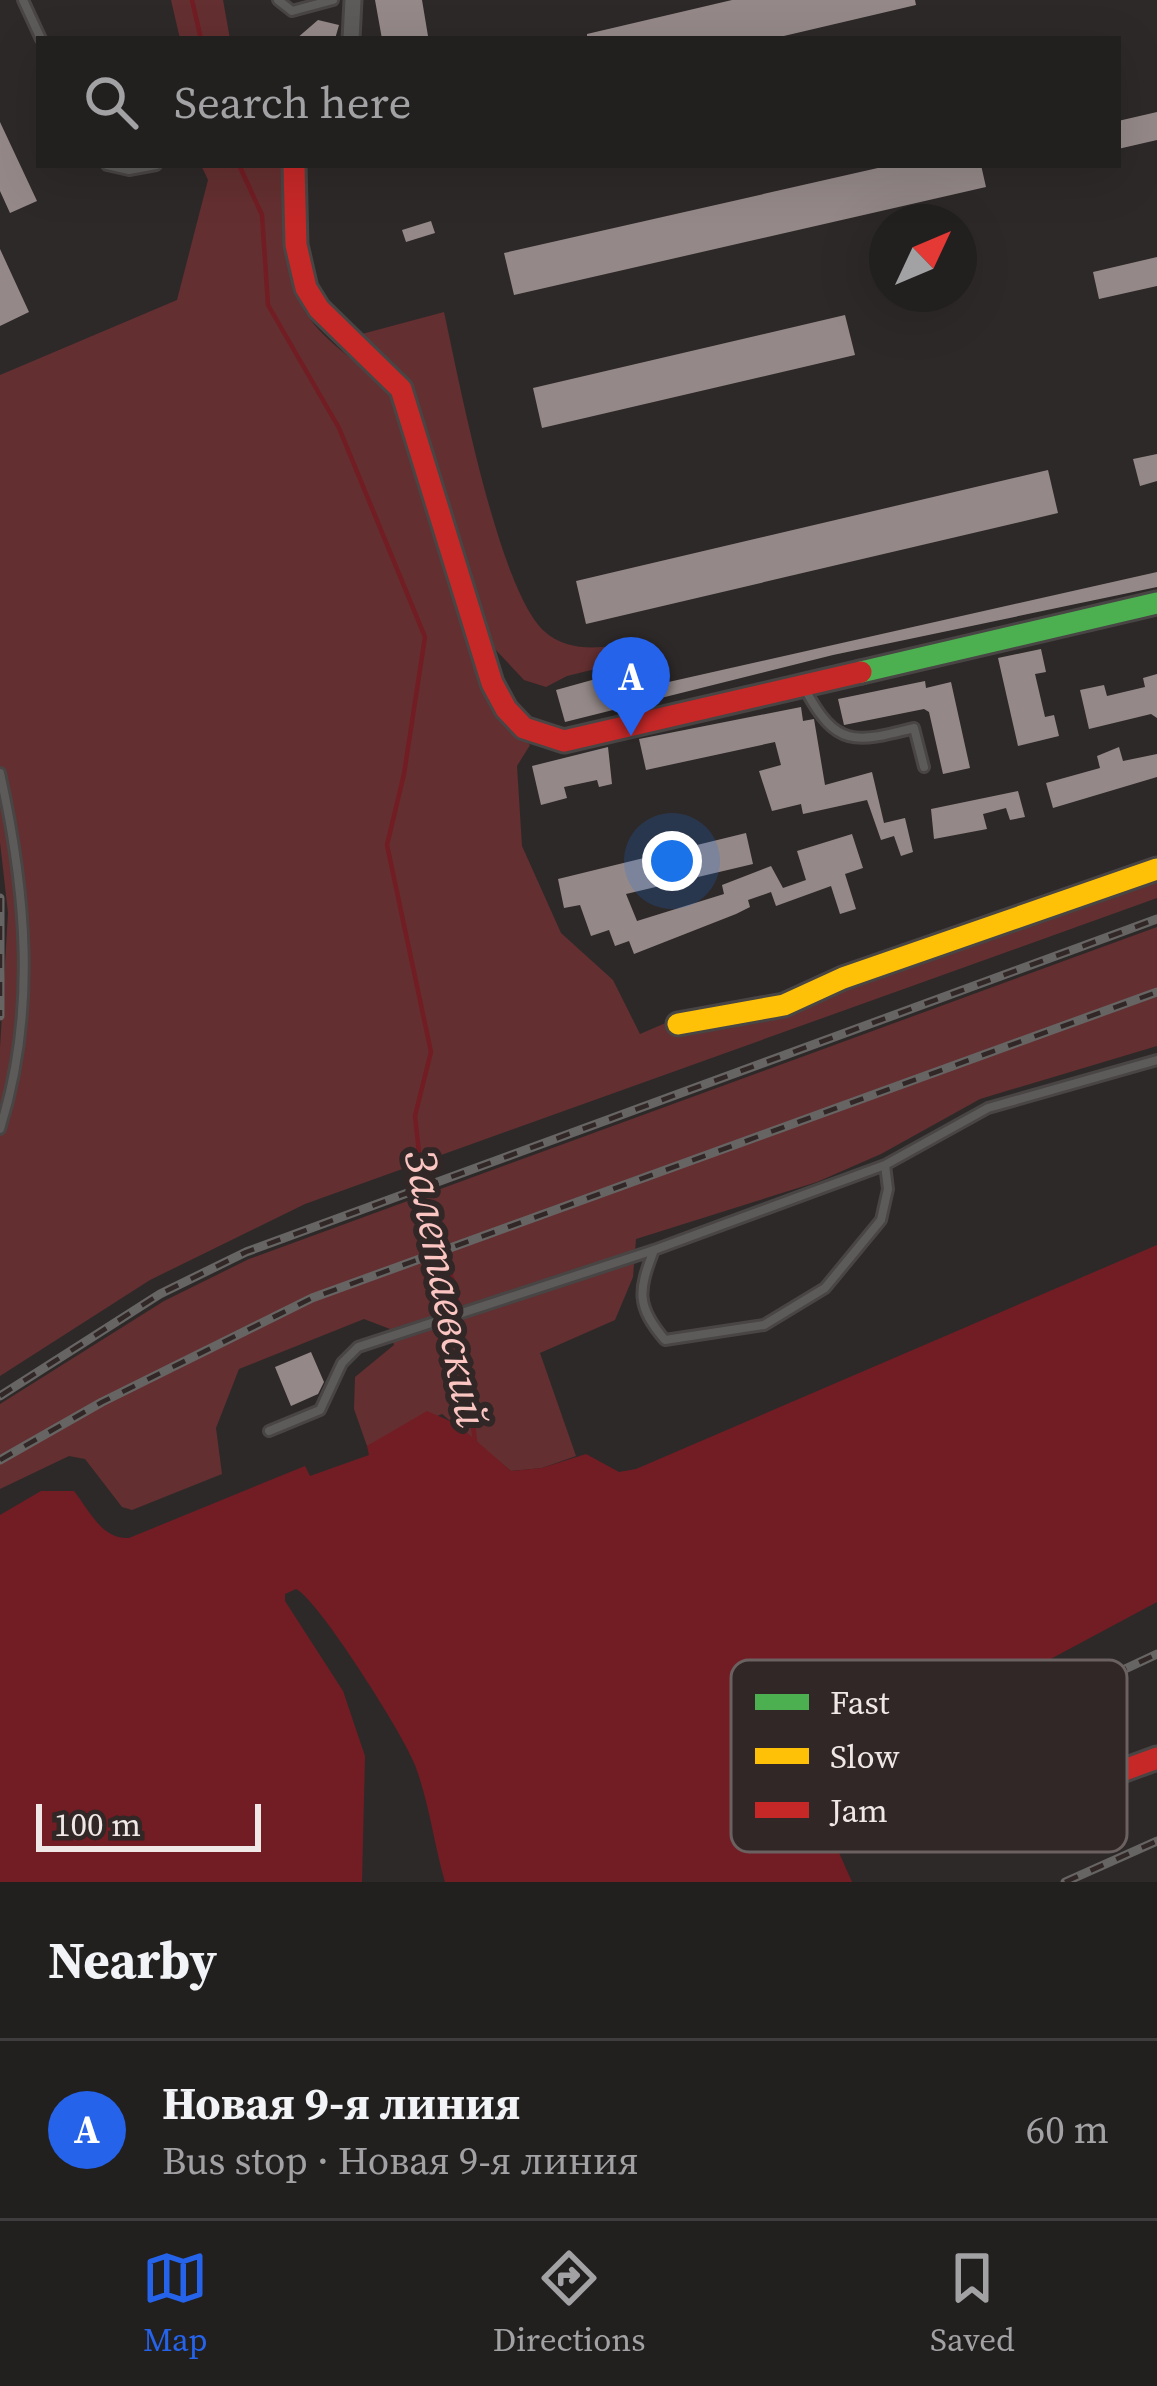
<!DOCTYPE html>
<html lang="en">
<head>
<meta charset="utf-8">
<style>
	:root { --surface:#221f1f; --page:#2a2728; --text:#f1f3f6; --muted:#a2a2a4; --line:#3f3d3d; --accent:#2563eb }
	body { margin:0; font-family:"Source Serif 4",serif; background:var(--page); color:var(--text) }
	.compass { position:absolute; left:869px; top:204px; width:108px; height:108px; border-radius:50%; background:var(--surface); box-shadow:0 12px 48px #0002; rotate:46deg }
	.scale { position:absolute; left:36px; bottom:30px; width:225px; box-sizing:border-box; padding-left:12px; border:6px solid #efe8e7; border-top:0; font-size:33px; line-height:42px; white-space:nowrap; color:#efe8e7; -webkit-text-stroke:9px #312726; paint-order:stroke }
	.you { position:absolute; left:672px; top:861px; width:42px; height:42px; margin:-30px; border:9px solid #fff; border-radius:50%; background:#1a73e8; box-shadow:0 0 0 18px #1a73e833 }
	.badge { display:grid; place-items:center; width:78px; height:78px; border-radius:50%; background:var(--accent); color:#fff; font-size:39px; font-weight:700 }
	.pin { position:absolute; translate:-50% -99px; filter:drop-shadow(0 3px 6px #0008) }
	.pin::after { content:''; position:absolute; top:63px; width:42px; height:36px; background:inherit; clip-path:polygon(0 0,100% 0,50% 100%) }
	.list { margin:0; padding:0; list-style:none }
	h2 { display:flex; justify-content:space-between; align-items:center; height:156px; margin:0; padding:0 48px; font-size:51px }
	h2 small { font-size:39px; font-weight:400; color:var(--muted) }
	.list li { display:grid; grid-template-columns:78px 1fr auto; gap:36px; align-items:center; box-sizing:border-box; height:180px; padding:0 48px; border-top:3px solid var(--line) }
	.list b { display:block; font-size:45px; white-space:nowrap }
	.list p { margin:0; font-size:39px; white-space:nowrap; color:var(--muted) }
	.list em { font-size:39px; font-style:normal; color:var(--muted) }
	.icon { flex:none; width:66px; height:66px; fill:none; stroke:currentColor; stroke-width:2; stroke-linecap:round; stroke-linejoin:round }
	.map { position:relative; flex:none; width:1157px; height:1882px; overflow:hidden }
	.search { position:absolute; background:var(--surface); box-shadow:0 12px 48px #0002; left:36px; right:36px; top:36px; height:132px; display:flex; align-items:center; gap:30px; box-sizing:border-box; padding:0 42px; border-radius:0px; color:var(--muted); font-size:45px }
	.sheet { height:336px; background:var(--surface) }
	nav { display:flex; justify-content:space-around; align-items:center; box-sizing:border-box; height:168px; border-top:3px solid var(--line); background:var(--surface); font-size:33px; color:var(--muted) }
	nav a { display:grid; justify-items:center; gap:6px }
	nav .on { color:var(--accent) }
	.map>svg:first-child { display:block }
	.green { fill:#642f30 }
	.water { fill:#721d24 }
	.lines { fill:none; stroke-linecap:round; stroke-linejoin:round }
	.stream { stroke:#721d24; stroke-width:4.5 }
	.building { fill:#948988 }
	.lane-casing { stroke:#484544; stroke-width:14 }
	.street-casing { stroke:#484544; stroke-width:21 }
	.fast-casing { stroke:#484544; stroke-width:27 }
	.slow-casing { stroke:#484544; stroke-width:27 }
	.jam-casing { stroke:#484544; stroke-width:27 }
	.lane { stroke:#5d5a5a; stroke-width:8 }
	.street { stroke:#5d5a5a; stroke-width:15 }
	.fast { stroke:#4caf50; stroke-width:21 }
	.slow { stroke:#ffc107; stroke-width:21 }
	.jam { stroke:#c62828; stroke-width:21 }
	.rail-casing { stroke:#676464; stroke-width:9 }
	.rail { stroke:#312726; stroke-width:4.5; stroke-dasharray:14; stroke-linecap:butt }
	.labels { text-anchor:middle; stroke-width:12; stroke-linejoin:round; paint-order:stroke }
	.water-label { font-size:45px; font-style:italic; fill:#fbc5c2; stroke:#312726 }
	.key { fill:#312726; stroke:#6a6160; stroke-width:3 }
	.key-label { font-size:33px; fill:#efe8e7 }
</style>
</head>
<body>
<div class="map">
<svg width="1157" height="1882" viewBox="0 0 1157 1882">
	<rect width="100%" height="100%" fill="#2e2929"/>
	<path class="green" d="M171 0H223L230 39H180Z
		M201 165H281C288 213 279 278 310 319 332 349 368 366 390 397L495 711 530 745 517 766 522 846 561 933 613 980 640 1034 675 1019 728 1014 1157 859V898L305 1204 150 1280 0 1376V1048L8 913 0 842V375L177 300 208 180Z
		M444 312C459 380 498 588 544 631 569 654 602 647 633 644L636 659 567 676 546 687 524 680 494 648 411 382 362 334Z
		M1157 927V1046L980 1099 881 1154 817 1182 636 1239 633 1277 615 1320 540 1353 576 1456 542 1468 511 1471 442 1414 367 1446 354 1409 355 1377 394 1345 390 1329 364 1319 239 1369 216 1428 222 1474 132 1510 122 1507 85 1459 69 1456 0 1489V1404L164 1301 249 1259Z"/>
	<path class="water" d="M1157 1245V1602L836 1774 840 1803 825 1821 852 1882H445C434 1844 429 1802 415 1765 405 1737 318 1599 296 1589L285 1594V1601L343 1691 365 1756 362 1882H0V1515L41 1491H74C89 1510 102 1540 129 1538L305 1466 310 1476 369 1455 367 1446 427 1411 457 1424 511 1471 542 1468 586 1454 619 1472 636 1469Z"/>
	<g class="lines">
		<path class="stream" d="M192 0 201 39
			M239 165 262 215 268 305 339 428 425 637 404 774 387 845 431 1052 415 1116 425 1209 455 1286 476 1449"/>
	</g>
	<path class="building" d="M375 0H422L428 36 382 39Z
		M732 0H915L916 5 771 39H587V34Z
		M318 20 339 25 335 39H296Z
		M1157 112V140L1118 149V121Z
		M0 122 37 201 10 213 0 191Z
		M891 165H981L986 187 514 295 504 253Z
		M431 221 435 233 406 242 402 230Z
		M0 249 29 312 0 326Z
		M1157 257V286L1099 299 1093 272Z
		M845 315 855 355 542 428 533 388Z
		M1157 454V481L1140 486 1133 459Z
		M1048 470 1058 513 586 624 576 581Z
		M1157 572V587L833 655 565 722 556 690 610 675 613 687 632 683 633 690Z
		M1041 649 1046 672 1035 674 1045 717 1054 715 1059 736 1018 746 998 658Z
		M1157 674V718L1151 714 1089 729 1080 690 1104 685 1107 696 1145 687 1143 678Z
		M925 681 926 688 951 682 970 768 943 774 929 712 924 709 844 725 838 699Z
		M801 707 803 721 814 719 825 785 872 772 884 823 905 818 913 852 901 856 894 836 881 840 867 800 803 814 801 804 772 811 759 771 781 765 775 742 646 770 639 739Z
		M608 747 612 784 599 787 597 780 564 787 567 798 541 805 532 766Z
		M1119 747 1123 761 1157 754V777L1053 808 1046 783 1100 768 1097 756Z
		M1018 791 1025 817 1010 820 1006 808 983 814 987 829 934 839 931 809Z
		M746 833 753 864 626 894 637 921 724 894 722 885 771 866 783 888 806 880 797 851 852 834 863 868 845 874 856 909 840 914 831 886 776 906 771 892 748 900 750 907 736 914 634 954 629 941 615 946 609 930 591 936 580 905 564 908 558 879Z
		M311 1352 324 1382 318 1394 291 1406 275 1367Z"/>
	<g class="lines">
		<defs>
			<path id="lane" d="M23 0 41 39
				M278 0 292 11 333 0
				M107 165 129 170 156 165
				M805 689C836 748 855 743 914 728L924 767
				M0 773C26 890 37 1012 0 1129
				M654 1250C638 1291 636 1306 665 1340L764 1325 825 1288 881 1220 888 1189 885 1165
				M269 1431 320 1410 342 1363 358 1347 654 1250 885 1165 988 1108 1157 1060"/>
			<path id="street" d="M351 39 353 0"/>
			<path id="fast" d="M861 672 1157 603"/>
			<path id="slow" d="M678 1024 784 1005 843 978 1157 869"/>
			<path id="jam" d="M294 165 296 245 306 288 319 309 401 389 492 683 506 709 524 728 564 741 861 672
				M1002 1822 1048 1798 1157 1758"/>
		</defs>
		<use href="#lane" class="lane-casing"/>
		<use href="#street" class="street-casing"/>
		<use href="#fast" class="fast-casing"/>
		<use href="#slow" class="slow-casing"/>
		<use href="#jam" class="jam-casing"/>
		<use href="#lane" class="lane"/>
		<use href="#street" class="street"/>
		<use href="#fast" class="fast"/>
		<use href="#slow" class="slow"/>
		<use href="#jam" class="jam"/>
		<defs>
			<path id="rail" d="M0 898V1016
				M0 1396 160 1294 246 1252 1157 919
				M0 1460 102 1402 312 1298 1157 992
				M1063 1698 1157 1654
				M1065 1882 1157 1841"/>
		</defs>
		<use href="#rail" class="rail-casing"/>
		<use href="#rail" class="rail"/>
	</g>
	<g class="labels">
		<g class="water-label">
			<text transform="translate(447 1288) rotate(79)" y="16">Залетаевский</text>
		</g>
	</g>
	<rect x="731" y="1660" width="396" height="192" rx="18" class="key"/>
	<rect x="755" y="1694" width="54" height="16" fill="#4caf50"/>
	<rect x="755" y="1748" width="54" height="16" fill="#ffc107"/>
	<rect x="755" y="1802" width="54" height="16" fill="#c62828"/>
	<g class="key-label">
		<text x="830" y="1714">Fast</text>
		<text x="830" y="1768">Slow</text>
		<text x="830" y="1822">Jam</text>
	</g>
</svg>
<svg class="compass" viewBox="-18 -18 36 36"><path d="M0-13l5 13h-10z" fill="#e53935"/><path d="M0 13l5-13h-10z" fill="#a2a2a4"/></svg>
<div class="scale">100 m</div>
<div class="you"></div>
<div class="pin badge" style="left:631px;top:736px">A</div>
<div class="search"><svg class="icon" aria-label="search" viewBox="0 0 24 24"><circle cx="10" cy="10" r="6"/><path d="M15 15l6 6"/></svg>Search here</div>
</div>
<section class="sheet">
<h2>Nearby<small></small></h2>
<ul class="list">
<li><span class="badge">A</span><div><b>Новая 9-я линия</b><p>Bus stop · Новая 9-я линия</p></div><em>60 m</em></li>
</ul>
</section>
<nav>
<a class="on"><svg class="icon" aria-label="map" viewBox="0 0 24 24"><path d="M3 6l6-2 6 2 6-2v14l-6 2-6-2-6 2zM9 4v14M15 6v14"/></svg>Map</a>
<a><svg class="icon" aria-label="directions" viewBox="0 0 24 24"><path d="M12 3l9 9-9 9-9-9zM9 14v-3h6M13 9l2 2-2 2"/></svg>Directions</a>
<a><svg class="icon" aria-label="saved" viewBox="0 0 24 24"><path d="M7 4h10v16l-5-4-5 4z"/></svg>Saved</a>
</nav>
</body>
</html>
